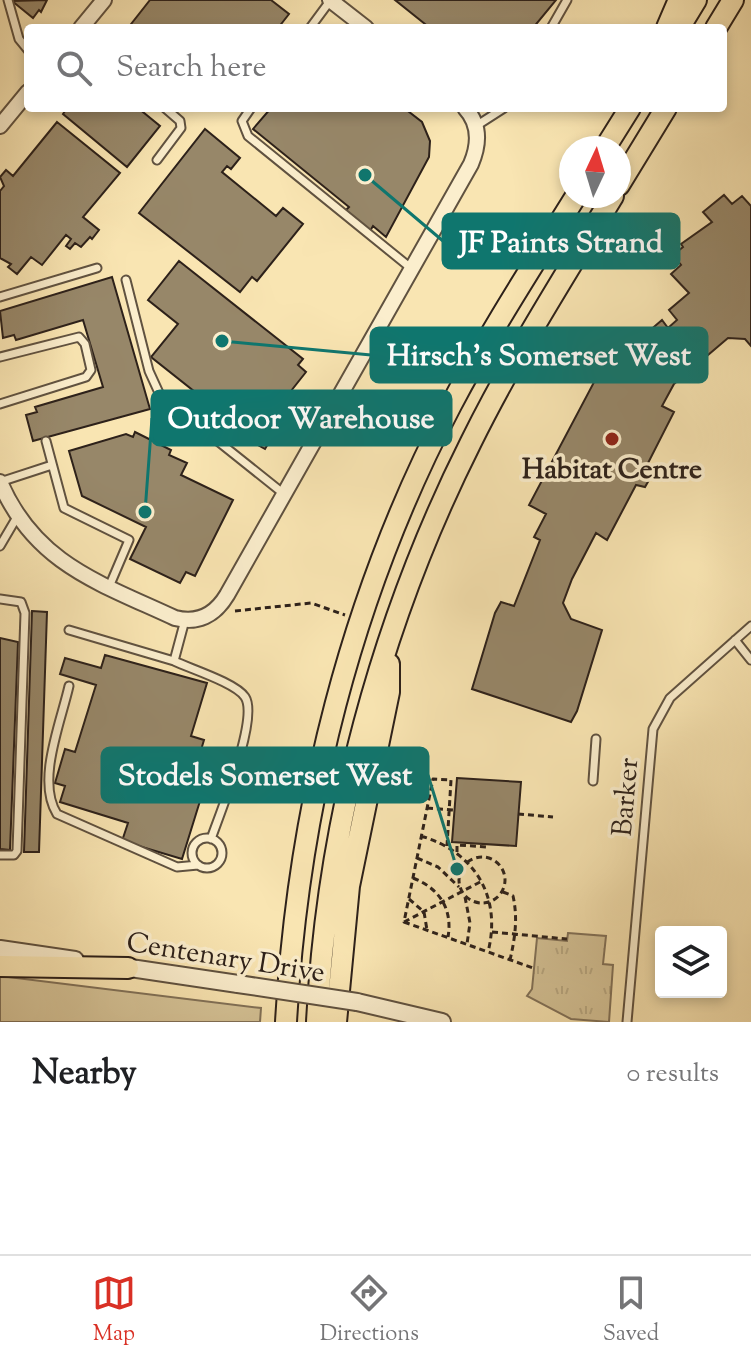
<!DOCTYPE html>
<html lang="en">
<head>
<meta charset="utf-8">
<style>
	:root { --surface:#fff; --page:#f2f2f2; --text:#202124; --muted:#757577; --line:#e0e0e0; --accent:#d93025 }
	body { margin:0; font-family:"Sorts Mill Goudy",serif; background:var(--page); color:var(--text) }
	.controls { position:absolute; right:24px; bottom:24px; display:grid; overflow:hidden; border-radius:8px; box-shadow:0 4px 12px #0003 }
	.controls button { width:72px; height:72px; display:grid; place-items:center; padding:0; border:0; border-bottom:2px solid var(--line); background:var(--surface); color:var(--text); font:40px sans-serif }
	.compass { position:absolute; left:559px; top:136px; width:72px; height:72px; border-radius:50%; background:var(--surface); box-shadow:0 4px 12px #0003; rotate:4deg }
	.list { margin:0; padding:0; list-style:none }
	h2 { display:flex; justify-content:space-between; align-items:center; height:104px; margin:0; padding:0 32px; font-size:34px }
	h2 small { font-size:26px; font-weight:400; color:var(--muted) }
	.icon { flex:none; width:44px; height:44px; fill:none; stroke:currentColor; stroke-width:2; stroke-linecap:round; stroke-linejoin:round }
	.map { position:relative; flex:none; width:751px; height:1022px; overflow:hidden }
	.search { position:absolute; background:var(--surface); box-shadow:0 4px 12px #0003; left:24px; right:24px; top:24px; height:88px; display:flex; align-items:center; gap:20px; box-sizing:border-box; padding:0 28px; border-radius:8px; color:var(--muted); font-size:30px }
	.sheet { height:232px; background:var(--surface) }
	nav { display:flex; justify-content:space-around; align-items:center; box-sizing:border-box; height:112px; border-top:2px solid var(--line); background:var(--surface); font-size:22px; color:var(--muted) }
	nav a { display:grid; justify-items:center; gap:4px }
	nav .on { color:var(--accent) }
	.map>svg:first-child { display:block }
	.grass { fill:#d6c498; stroke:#827259; stroke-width:2 }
	.park { fill:url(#park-tufts); stroke:#827259; stroke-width:2 }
	.building { fill:#978769; stroke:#2d211a; stroke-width:2 }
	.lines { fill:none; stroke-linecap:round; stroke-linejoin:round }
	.service-casing { stroke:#605240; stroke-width:11 }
	.minor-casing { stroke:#605240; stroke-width:18 }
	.tertiary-casing { stroke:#605240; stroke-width:20 }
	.primary-casing { stroke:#2d211a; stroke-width:24 }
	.motorway-casing { stroke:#2d211a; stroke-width:28 }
	.path { stroke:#2d211a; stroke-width:3; stroke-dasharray:6 4; stroke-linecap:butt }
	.service { stroke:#fbeecd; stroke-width:7 }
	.minor { stroke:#fbeecd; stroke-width:14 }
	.tertiary { stroke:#fbeecd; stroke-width:16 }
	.primary { stroke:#f9e5b2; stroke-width:20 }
	.motorway { stroke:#f9e5b2; stroke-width:24 }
	.tertiary-bridge-casing { stroke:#605240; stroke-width:20; stroke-linecap:butt }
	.tertiary-bridge { stroke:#fbeecd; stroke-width:16 }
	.poi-dot { fill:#8f2418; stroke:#fbeecd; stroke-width:3 }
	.labels { text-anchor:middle; stroke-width:7; stroke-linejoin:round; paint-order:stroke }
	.poi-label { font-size:28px; font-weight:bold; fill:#2d211a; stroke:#fbeecd }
	.street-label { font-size:28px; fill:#2d211a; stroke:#fbeecd }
	.leader { fill:none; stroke:#0f766e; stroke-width:3 }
	.callout-dot { fill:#0f766e; stroke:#fbeecd; stroke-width:3 }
	.callout { fill:#0f766e; stroke:#0f766e; stroke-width:3 }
	.callout-label { font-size:30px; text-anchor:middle; font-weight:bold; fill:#fff }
</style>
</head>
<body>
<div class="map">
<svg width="751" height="1022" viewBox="0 0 751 1022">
	<defs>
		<pattern id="park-tufts" width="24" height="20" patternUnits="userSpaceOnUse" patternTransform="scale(2)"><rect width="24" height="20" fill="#d6c498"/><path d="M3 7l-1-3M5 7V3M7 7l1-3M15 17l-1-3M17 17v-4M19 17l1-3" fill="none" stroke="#b8a882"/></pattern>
	</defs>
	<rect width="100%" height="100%" fill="#f9e5b2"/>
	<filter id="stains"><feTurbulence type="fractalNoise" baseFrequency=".0025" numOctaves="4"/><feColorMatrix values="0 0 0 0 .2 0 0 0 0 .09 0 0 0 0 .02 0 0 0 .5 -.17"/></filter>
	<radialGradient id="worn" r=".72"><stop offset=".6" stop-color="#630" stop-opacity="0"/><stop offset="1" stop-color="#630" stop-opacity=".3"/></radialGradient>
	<path class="grass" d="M0 976 261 1008 260 1022H0Z"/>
	<path class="park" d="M568 933 606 936 603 964 613 965 609 1022 571 1019 527 996 532 989 537 938 567 941Z"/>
	<path class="building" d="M47 0 41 12 39 10 33 18 12 1Z
		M150 0H271L289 14 278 28H128Z
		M395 0H556L533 28H430Z
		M67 108H138L160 126 127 167 63 114Z
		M271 108H404L422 122 430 141 429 157 386 237 373 226 370 231 345 211 349 207 253 129Z
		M57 122 120 173 83 217 99 230 92 239 90 237 81 247 75 243 70 249 66 246 71 239 66 235 42 265 31 257 17 274 8 267 11 264 0 258V191L4 186 0 177 6 170 13 176Z
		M205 129 240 158 231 169 227 166 222 172 276 216 283 208 303 224 257 281 252 277 240 292 139 213Z
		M724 195 732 204 742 196 751 206V346L745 339 728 338 674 384 662 406 674 412 646 467 653 473 645 487 636 485 607 540 596 533 572 579 563 603 571 619 602 630 577 711 571 722 472 689 495 613 501 602 514 606 540 540 534 537 546 514 529 505 602 367 625 379 638 355 648 346 641 338 662 320 668 328 677 320 669 310 689 293 671 274 681 265 673 255 683 247 681 244 712 222 703 212Z
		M179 261 303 359 298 365 306 372 291 391 294 393 274 430 268 428 275 432 265 449 247 439 258 420 255 418 244 432 211 405 204 414 188 401 195 392 151 357 178 324 148 300Z
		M112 277 150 409 33 441 26 415 37 412 35 407 103 387 83 320 16 340 14 335 3 338 0 311Z
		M135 432 171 450 169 455 187 463 181 475 233 500 195 576 186 572 180 583 130 559 146 527 82 496 69 451 126 434 133 437Z
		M32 611 47 612 39 852H24Z
		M0 638 18 642 10 850 0 849Z
		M105 655 207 683 191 736 204 740 187 797 200 801 182 859 122 841 128 823 60 802 65 786 55 783 65 749 75 752 96 685 60 674 65 658 101 668Z
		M457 778 521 782 516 846 452 842Z"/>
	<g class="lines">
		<defs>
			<path id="service" d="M8 0 19 39 28 50
				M310 28 330 1
				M551 28 567 0
				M251 108 242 121 248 136 412 269
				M476 126 504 108
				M157 160 181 128 180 121 165 108
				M126 280 149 371 160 395 284 494
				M0 297 97 268
				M0 357 79 337 85 344 91 370 86 377 0 404
				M46 441 64 508 129 540 109 587
				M0 482 52 465
				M0 546 17 517
				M0 599 21 602 25 613 17 851 14 855H0
				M185 620 174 661C191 669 236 683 245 697 259 718 220 813 211 839
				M69 630 174 661
				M735 640 751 660
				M69 686C61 722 36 781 57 814L177 867 198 865
				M593 781 596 739
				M192 853a15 15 0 1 1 30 0a15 15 0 1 1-30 0Z
				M627 1022 653 729 670 698 751 626"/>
			<path id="minor" d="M330 0 366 28
				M81 28 104 0
				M0 126 28 92
				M0 482C35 564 100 583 175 618 198 624 215 615 227 595L471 164C479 145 481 125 465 108"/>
			<path id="tertiary" d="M0 949 75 960
				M117 966 238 984
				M357 1002 442 1022"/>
			<path id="primary" d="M679 28 696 0
				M716 28 733 0
				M605 148 630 108
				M619 185 666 108
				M0 966 128 968
				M286 1022C298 808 351 595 451 405 489 333 533 265 576 196
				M317 1022C327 822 381 621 471 442 513 357 564 277 613 196
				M336 1022 349 886 389 692V664"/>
			<path id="motorway" d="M669 28 681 0"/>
		</defs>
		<use href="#service" class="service-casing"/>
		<use href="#minor" class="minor-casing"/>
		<use href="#tertiary" class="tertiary-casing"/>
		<use href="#primary" class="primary-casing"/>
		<use href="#motorway" class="motorway-casing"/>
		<path class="path" d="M235 611 311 603 345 615
			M427 808 454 810
			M518 814 553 817
			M421 836C475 852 502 897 488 952
			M447 846 451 780 433 779 404 922 533 968
			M457 852V845L487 847V844
			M459 880a23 23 0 1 1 46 0a23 23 0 1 1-46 0Z
			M417 858 438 867 459 887
			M413 878C439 888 453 909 448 937
			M503 892 513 896C518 918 515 938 510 960
			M465 897 470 923 467 944
			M409 899 424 912 427 930
			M404 922 482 881
			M492 932 567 939"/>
		<use href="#service" class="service"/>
		<use href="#minor" class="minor"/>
		<use href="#tertiary" class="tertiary"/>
		<use href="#primary" class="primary"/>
		<use href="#motorway" class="motorway"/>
		<defs>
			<path id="tertiary-bridge" d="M238 984 357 1002"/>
		</defs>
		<use href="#tertiary-bridge" class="tertiary-bridge-casing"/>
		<use href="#tertiary-bridge" class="tertiary-bridge"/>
	</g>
	<circle class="poi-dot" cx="612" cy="439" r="8"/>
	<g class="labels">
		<g class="poi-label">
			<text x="612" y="478">Habitat Centre</text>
		</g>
		<g class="street-label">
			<text transform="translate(624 797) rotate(-85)" y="10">Barker</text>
			<text transform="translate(226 956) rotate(9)" y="10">Centenary Drive</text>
		</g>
	</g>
	<path class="leader" d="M365 175L443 241M222 341L371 355M145 512L152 418M457 869L428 775"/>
	<g class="callout-dot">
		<circle cx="365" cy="175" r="8"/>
		<circle cx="222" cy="341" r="8"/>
		<circle cx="145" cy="512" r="8"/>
		<circle cx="457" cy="869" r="8"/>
	</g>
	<g class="callout">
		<rect x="443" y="214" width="236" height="54" rx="8"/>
		<rect x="371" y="328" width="336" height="54" rx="8"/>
		<rect x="152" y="391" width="299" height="54" rx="8"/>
		<rect x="102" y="748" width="326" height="54" rx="8"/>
	</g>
	<g class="callout-label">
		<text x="561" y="252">JF Paints Strand</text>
		<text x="539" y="365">Hirsch's Somerset West</text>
		<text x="301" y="428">Outdoor Warehouse</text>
		<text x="265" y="785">Stodels Somerset West</text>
	</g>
	<rect width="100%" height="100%" filter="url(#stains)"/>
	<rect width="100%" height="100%" fill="url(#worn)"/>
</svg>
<div class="controls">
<button><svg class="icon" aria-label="layers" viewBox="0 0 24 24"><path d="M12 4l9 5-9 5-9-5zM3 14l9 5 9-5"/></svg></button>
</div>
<svg class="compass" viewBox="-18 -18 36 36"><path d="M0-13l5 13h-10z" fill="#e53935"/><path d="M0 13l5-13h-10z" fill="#757577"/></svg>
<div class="search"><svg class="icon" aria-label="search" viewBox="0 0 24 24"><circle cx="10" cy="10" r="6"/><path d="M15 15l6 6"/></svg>Search here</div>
</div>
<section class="sheet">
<h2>Nearby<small>0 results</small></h2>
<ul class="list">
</ul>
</section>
<nav>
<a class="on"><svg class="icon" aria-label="map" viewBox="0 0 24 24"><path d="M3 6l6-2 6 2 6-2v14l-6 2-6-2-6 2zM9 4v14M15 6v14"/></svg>Map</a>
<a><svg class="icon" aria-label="directions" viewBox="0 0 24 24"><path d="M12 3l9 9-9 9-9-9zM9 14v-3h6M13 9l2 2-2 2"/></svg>Directions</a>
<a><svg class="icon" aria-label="saved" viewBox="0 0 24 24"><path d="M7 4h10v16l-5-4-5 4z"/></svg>Saved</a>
</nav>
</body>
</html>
